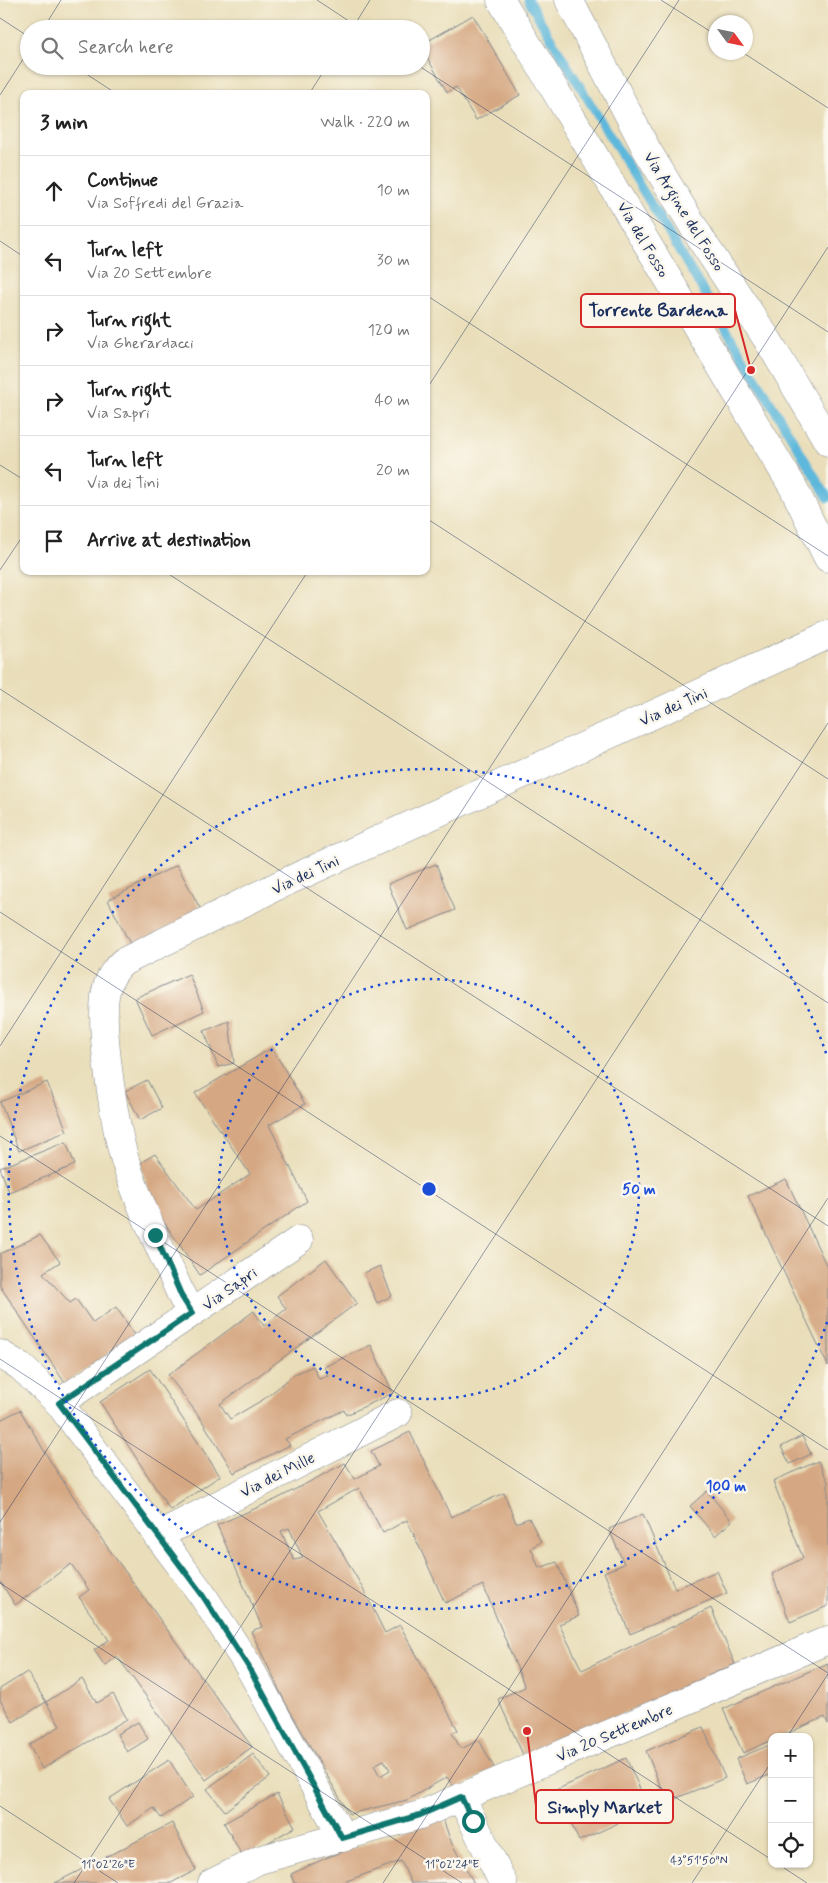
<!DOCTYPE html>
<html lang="en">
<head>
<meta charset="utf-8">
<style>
	:root { --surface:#fff; --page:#f2f2f2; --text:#222; --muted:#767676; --line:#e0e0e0 }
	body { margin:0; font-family:Mynerve,sans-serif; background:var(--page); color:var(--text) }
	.controls { position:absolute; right:15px; bottom:15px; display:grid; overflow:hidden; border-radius:10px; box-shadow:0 1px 4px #0004 }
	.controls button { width:45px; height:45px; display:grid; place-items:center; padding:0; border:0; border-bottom:1px solid var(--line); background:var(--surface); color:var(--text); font:25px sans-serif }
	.compass { position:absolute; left:708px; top:15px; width:45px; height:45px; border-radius:50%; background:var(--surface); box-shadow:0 1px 4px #0004; rotate:123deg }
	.stop { position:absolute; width:15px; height:15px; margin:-11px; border:4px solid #0f766e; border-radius:50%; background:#fff }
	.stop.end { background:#0f766e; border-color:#fff; box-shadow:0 1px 5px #0008 }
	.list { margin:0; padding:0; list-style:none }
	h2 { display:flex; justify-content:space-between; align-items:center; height:65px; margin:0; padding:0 20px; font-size:21px }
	h2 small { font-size:16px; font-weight:400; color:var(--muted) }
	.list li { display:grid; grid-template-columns:32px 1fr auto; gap:15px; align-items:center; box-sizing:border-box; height:70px; padding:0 20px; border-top:1px solid var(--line) }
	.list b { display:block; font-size:19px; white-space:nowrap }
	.list p { margin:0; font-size:16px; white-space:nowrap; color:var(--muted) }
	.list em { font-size:16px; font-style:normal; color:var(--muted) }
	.icon { flex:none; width:28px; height:28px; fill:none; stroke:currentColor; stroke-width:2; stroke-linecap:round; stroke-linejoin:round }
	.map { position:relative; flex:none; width:828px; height:1883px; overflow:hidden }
	.search { position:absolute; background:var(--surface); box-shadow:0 1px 4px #0004; left:20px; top:20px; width:410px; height:55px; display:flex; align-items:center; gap:12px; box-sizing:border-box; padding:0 18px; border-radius:28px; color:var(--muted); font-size:19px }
	.panel { position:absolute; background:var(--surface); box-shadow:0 1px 4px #0004; left:20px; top:90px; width:410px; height:485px; border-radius:10px }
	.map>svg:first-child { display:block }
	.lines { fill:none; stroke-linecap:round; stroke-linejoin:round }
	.stream { stroke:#5db8db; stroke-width:9 }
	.building { fill:#d5a883; fill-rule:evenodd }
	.minor-casing { stroke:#82868c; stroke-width:29 }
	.minor { stroke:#fff; stroke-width:28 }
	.route { stroke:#0f766e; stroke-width:6 }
	.ticks { fill:none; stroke:#1b2f5e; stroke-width:1; stroke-opacity:0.45 }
	.ring { fill:none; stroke:#1d4ed8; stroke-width:2.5; stroke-dasharray:2.5 5 }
	.labels { text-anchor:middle; stroke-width:5; stroke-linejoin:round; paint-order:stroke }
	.street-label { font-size:16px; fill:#1b2f5e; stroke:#fbf7ec }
	.ticks-label { font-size:12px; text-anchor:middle; fill:#1b2f5e; stroke:#fbf7ec; stroke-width:5; stroke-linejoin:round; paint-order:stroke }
	.centre { fill:#1d4ed8; stroke:#fbf7ec; stroke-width:2.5 }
	.ring-label { font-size:15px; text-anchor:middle; font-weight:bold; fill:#1d4ed8; stroke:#fbf7ec; stroke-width:5; stroke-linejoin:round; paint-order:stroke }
	.leader { fill:none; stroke:#d62828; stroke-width:2 }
	.callout-dot { fill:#d62828; stroke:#fbf7ec; stroke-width:2 }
	.callout { fill:#fbf7ec; stroke:#d62828; stroke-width:2 }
	.callout-label { font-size:18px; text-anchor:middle; font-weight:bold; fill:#1b2f5e }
</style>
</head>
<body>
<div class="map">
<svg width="828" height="1883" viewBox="0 0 828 1883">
	<rect width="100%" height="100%" fill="#fbf7ec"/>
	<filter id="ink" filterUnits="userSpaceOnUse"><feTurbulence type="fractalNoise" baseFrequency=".02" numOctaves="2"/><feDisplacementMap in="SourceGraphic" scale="10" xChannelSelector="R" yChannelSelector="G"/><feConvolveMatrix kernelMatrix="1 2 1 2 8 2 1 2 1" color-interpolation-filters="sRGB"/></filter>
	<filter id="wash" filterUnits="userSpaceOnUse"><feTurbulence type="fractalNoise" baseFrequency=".0096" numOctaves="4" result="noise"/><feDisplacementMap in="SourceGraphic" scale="20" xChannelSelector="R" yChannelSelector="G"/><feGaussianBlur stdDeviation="1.12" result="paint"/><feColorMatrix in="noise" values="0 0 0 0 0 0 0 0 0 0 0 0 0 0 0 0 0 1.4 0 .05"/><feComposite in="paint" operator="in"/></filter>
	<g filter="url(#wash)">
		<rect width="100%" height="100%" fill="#e9deb9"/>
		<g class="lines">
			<path class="stream" d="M528 0 828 498"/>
		</g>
		<g id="blocks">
			<path class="building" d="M473 15 520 95 476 120 456 87 447 92 421 47V45Z
				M436 864 455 910 407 930 388 884Z
				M177 865 201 910 131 946 108 900Z
				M189 974 204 1011 152 1035 135 998Z
				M229 1021 234 1063 218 1067 204 1031Z
				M272 1048 305 1104 269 1125 307 1201 200 1275 155 1209 140 1163 155 1154 196 1210 250 1174 195 1093Z
				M147 1080 162 1108 140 1120 125 1091Z
				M47 1082 67 1131 19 1151 0 1102Z
				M66 1142 75 1165 9 1192 0 1168Z
				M786 1179 828 1269V1366L748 1196Z
				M40 1235 60 1262 43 1273 70 1303 76 1299 93 1323 116 1307 135 1335 65 1383 0 1286V1254Z
				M326 1259 357 1303 220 1404 230 1419 264 1399 295 1374 313 1366 319 1379 328 1376 324 1367 371 1345 393 1393 346 1415 344 1410 285 1439 290 1445 234 1473 201 1419 168 1375 254 1311 264 1326 286 1309 277 1296Z
				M380 1266 392 1296 377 1303 364 1273Z
				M150 1369 220 1476 170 1510 100 1402Z
				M20 1410 52 1464 103 1541 252 1747 206 1780 117 1656 105 1666 94 1650 109 1640 79 1597 89 1590 71 1564 15 1605 0 1581V1420Z
				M410 1432 451 1517 504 1493 516 1523 529 1518 541 1542 531 1548 539 1568 557 1562 579 1616 559 1624 582 1670 711 1608 735 1664 524 1757 498 1699 525 1687 483 1585 445 1603 407 1520 383 1533 359 1488 318 1511 361 1585 385 1633 400 1625 458 1730 452 1733 461 1749 479 1740 495 1769 455 1789 447 1777 407 1800 349 1814 285 1702 251 1631 262 1627 217 1525 277 1499 345 1463 355 1479 379 1466 371 1451ZM289 1528 303 1558 294 1560 281 1531ZM384 1760 390 1770 380 1776 374 1765Z
				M802 1436 811 1454 790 1464 781 1447Z
				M818 1461 828 1482V1606L790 1622 772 1574 803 1558 773 1481Z
				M707 1491 732 1521 715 1536 690 1506Z
				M643 1514 675 1589 717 1571 727 1593 630 1634 604 1572 624 1564 609 1529Z
				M828 1663V1724L825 1717 779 1737H772V1740L743 1753 723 1709Z
				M27 1672 46 1702 13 1722 0 1700V1689Z
				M82 1679 97 1703 113 1694 127 1719 42 1769 29 1745 60 1726 46 1702Z
				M138 1722 148 1739 127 1752 117 1734Z
				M703 1727 725 1778 667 1802 646 1751Z
				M772 1744V1774L747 1784 736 1759Z
				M253 1754 270 1777 225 1811 207 1789Z
				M626 1758 649 1809 579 1841 556 1790Z
				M169 1760 193 1797 161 1818 154 1808 127 1826 109 1799Z
				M277 1794 295 1827 243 1857 224 1823Z
				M442 1817 452 1844 474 1883H411L401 1861 341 1883H294L291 1874 328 1857Z
				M172 1823 196 1870 171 1883H55Z"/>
		</g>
	</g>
	<g filter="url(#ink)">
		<use href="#blocks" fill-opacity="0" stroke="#82868c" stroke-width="1"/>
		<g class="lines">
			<defs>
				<path id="minor" d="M501 0 793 487 828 558
					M569 0 647 150 704 244 769 342 828 442
					M192 1313 182 1297C163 1253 139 1206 125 1160 115 1127 97 1018 107 987 110 977 115 969 123 962L277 886 828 635
					M0 1354 20 1366 59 1403 201 1593 248 1665 343 1838
					M59 1403 299 1240
					M157 1536 398 1413
					M461 1797 503 1883
					M212 1883 259 1860 420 1815 828 1640"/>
			</defs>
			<use href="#minor" class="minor-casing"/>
			<use href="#minor" class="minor"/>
		</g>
	</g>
	<g class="lines" filter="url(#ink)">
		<path class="route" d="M155 1235 182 1297 192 1313 59 1403 201 1593 248 1666 342 1838 420 1815 461 1797 473 1821"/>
	</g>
	<path class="ticks" d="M317 0 361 29M661 0 716 35M0 18 29 37M43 29 61 0M352 29 370 0M742 52 828 108M74 66 117 94M419 66 828 332M309 94 327 66M0 95 29 50M0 241 24 257M426 295 828 556M426 390 679 0M0 465 24 480M426 518 828 779M0 570 24 534M164 571 828 1003M0 689 828 1226M0 912 828 1450M0 1046 308 571M0 1136 828 1673M0 1359 772 1860M0 1522 828 247M0 1583 462 1883M787 1737 828 1674M0 1806 118 1883M778 1864 807 1883M74 1883 828 723M383 1883 828 1198M692 1883 772 1761"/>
	<g class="ring">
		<circle cx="429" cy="1189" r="210"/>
		<path d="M827 1322A420 420 0 1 1 827 1056"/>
	</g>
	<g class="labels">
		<g class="street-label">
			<text transform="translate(685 211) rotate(58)" y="6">Via Argine del Fosso</text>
			<text transform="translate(644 239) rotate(59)" y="6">Via del Fosso</text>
			<text transform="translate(673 706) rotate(-24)" y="6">Via dei Tini</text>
			<text transform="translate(305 874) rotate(-25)" y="6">Via dei Tini</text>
			<text transform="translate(229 1288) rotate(-35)" y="6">Via Sapri</text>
			<text transform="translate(277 1474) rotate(-27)" y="6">Via dei Mille</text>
			<text transform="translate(614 1732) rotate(-23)" y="6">Via 20 Settembre</text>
		</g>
	</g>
	<g class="ticks-label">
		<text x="699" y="1864">43°51'50"N</text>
		<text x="108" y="1868">11°02'26"E</text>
		<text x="452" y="1868">11°02'24"E</text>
	</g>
	<circle cx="429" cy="1189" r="8" class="centre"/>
	<g class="ring-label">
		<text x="639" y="1194">50 m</text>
		<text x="726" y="1491">100 m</text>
	</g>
	<path class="leader" d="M751 370L735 310M527 1731L536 1806"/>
	<g class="callout-dot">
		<circle cx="751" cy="370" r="5"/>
		<circle cx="527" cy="1731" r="5"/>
	</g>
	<g class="callout">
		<rect x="581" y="294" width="154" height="33" rx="5"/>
		<rect x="536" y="1790" width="137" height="33" rx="5"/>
	</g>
	<g class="callout-label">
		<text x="658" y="316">Torrente Bardena</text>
		<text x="605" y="1813">Simply Market</text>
	</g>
</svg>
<div class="controls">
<button>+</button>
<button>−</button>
<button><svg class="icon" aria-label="locate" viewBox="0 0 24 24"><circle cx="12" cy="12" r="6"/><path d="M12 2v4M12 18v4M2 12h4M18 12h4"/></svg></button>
</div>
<svg class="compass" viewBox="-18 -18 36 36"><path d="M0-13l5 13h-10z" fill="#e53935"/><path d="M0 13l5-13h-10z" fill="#767676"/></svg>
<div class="stop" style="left:473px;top:1821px"></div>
<div class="stop end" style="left:155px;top:1235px"></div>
<div class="search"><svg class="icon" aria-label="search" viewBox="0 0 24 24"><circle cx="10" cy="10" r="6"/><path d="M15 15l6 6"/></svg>Search here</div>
<section class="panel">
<h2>3 min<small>Walk · 220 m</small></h2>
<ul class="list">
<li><svg class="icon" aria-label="ahead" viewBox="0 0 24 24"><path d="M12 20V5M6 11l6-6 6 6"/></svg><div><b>Continue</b><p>Via Soffredi del Grazia</p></div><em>10 m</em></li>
<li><svg class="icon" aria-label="left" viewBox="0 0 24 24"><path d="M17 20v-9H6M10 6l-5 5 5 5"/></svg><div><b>Turn left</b><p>Via 20 Settembre</p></div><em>30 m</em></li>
<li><svg class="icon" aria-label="right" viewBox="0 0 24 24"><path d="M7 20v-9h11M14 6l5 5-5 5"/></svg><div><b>Turn right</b><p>Via Gherardacci</p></div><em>120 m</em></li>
<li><svg class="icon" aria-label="right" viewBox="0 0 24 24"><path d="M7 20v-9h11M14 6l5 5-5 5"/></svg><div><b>Turn right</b><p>Via Sapri</p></div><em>40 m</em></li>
<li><svg class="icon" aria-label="left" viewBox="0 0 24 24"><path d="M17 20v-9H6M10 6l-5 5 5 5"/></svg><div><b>Turn left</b><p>Via dei Tini</p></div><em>20 m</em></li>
<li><svg class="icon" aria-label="arrive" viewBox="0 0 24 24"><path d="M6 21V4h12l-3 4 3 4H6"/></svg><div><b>Arrive at destination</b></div></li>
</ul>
</section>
</div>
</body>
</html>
